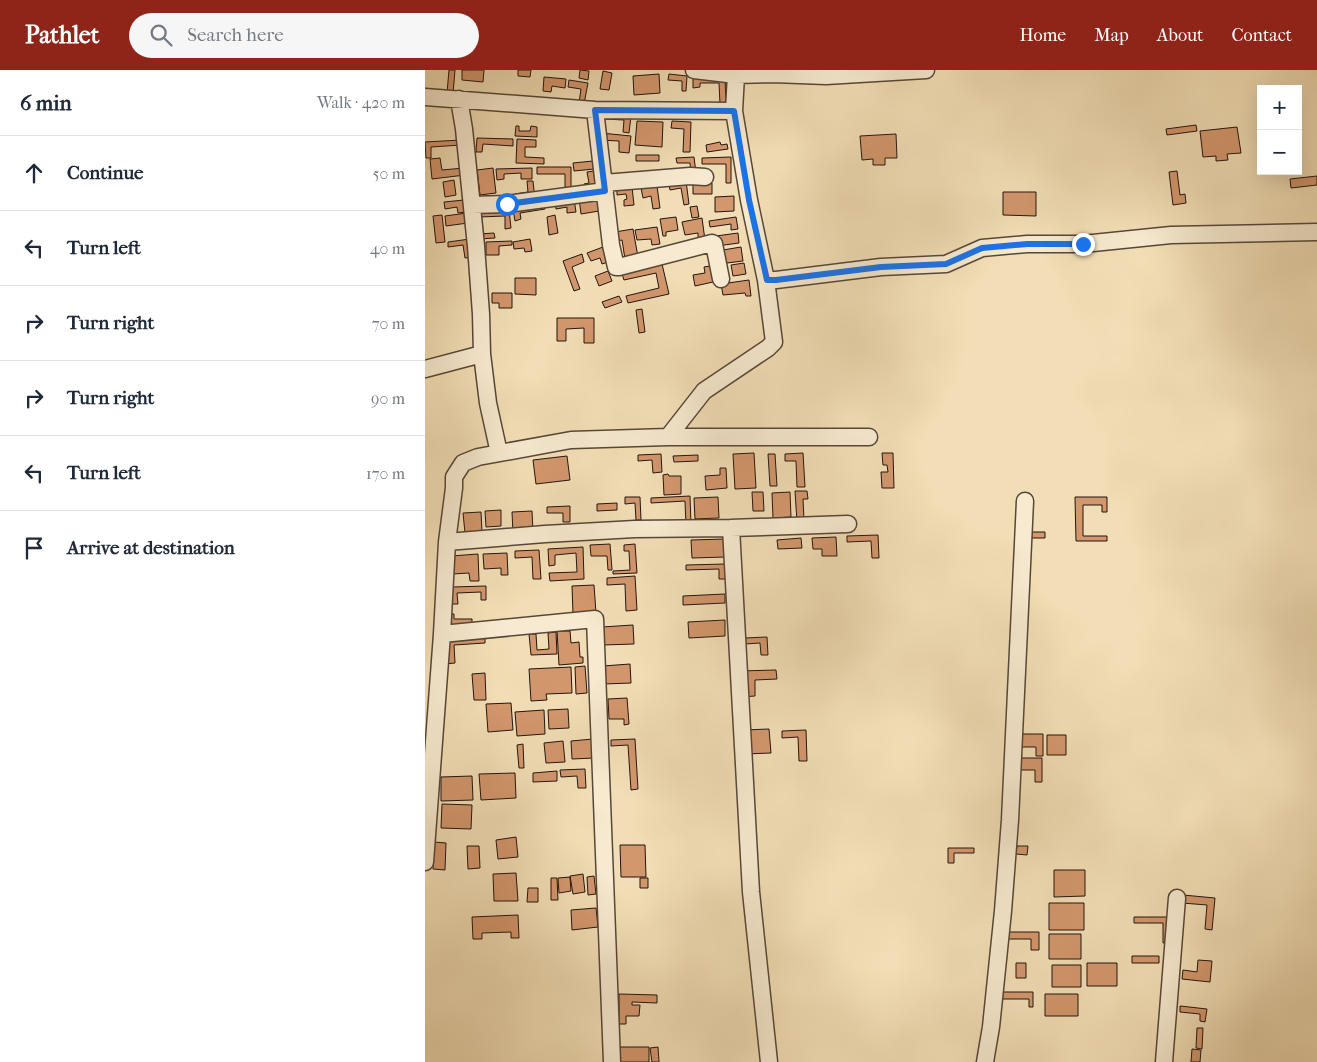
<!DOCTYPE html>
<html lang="en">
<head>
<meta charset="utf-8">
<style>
	:root { --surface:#fff; --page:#f6f6f7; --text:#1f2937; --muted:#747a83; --line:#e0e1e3; --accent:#8f2418 }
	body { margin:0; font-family:"IM FELL French Canon",serif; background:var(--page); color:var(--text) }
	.controls { position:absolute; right:15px; top:15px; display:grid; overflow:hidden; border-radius:0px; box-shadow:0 5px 20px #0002 }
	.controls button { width:45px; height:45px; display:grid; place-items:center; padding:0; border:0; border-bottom:1px solid var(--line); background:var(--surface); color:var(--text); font:25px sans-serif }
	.stop { position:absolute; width:15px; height:15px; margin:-11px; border:4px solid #1a73e8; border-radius:50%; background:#fff }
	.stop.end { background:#1a73e8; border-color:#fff; box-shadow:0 1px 5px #0008 }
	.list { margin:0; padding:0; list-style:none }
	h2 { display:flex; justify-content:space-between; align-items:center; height:65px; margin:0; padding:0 20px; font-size:21px }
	h2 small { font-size:16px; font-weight:400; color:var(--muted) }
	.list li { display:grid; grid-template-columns:32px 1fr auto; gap:15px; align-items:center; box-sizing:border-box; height:75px; padding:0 20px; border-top:1px solid var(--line) }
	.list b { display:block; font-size:19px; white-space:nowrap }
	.list em { font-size:16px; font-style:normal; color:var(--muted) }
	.icon { flex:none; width:28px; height:28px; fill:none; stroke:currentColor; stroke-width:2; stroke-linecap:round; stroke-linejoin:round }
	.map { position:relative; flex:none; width:892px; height:992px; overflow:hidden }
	header { display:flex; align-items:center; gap:30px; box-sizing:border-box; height:70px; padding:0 25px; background:var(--accent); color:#fff }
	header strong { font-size:24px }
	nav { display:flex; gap:28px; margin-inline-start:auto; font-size:18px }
	.search { width:350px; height:45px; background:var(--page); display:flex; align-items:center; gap:12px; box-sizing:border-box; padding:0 18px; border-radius:28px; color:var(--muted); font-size:19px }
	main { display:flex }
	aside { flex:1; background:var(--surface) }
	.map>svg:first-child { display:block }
	.building { fill:#d3976d; stroke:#23150e }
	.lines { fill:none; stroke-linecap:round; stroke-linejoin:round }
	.minor-casing { stroke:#574738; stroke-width:19 }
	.minor { stroke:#f7ead0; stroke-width:16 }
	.route { stroke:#1a73e8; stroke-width:6 }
</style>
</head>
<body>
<header>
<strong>Pathlet</strong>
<div class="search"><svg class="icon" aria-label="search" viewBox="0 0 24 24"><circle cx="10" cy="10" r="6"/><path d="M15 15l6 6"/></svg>Search here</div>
<nav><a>Home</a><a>Map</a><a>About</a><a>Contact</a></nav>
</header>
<main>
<aside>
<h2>6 min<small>Walk · 420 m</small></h2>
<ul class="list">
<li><svg class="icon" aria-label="ahead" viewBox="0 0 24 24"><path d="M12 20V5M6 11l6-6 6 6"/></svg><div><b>Continue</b></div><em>50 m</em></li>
<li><svg class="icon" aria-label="left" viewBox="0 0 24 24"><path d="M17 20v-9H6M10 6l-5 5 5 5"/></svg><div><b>Turn left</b></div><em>40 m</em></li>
<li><svg class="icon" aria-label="right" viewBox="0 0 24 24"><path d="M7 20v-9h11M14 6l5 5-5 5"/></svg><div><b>Turn right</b></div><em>70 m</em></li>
<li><svg class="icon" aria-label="right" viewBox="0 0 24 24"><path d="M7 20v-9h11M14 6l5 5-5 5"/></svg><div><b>Turn right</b></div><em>90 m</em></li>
<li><svg class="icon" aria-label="left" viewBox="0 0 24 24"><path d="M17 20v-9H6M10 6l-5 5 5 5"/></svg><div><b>Turn left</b></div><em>170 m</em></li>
<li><svg class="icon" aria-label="arrive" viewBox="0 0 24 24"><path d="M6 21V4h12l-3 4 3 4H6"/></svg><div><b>Arrive at destination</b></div></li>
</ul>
</aside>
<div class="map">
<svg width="892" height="992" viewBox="0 0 892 992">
	<rect width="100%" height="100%" fill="#f2deb6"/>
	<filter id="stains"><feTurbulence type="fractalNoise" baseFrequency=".004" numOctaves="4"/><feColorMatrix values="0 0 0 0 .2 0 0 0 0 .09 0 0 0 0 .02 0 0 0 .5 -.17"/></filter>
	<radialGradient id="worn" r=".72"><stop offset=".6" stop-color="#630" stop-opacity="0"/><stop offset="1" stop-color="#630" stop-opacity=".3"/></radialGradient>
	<path class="building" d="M24 0H30L28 24 22 23Z
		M37 0H59L58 12 37 10Z
		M93 0H106L105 7 93 6Z
		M155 0 164 1 163 10 154 8Z
		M178 1 187 3 184 20 175 19Z
		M234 4 235 23 209 25 208 6Z
		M244 4 262 6 261 21H257V11L243 10Z
		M119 7 141 9 140 18 127 16 126 22 118 21Z
		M300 7 301 34H295L294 13H275V17L268 18V8Z
		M144 10 163 13 159 34 154 33 156 19 143 17Z
		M180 44 206 46 204 63 198 62 199 50 180 49Z
		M212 51 238 52 237 77 210 75Z
		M247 51 266 52 265 82H258L259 59 246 58Z
		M771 55 772 61 742 65 741 59Z
		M91 56H94V61H105L106 56 112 57V67L90 66Z
		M812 57 816 83 802 84 803 90 791 91V86L778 87 775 61Z
		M176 63 206 66 204 83 194 82V71L175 70Z
		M471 64 472 88H460V95H448V89L437 90 435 66Z
		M52 68 88 69V76L58 74 57 82H51Z
		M92 69 111 70V77H100V87L119 88V94L91 93Z
		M36 70V75L6 77V88H1L0 72Z
		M295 72 296 75 302 74 303 79 282 82 281 75Z
		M211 85H234V91H211Z
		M269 87 271 103H266L265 93H252L251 88Z
		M306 87V113H301V94H277V88Z
		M15 88 17 100 39 98 40 105 7 109 5 89Z
		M168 91 169 99 149 101 148 93Z
		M112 97H146V122H140V104H112Z
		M68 98 71 123 55 125 52 100Z
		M107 98V109H96V103L79 104V109L72 110 71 99Z
		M169 101 173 119 161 121 159 114 164 113 162 102Z
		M752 101 755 125 760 124 761 133 748 135 744 102Z
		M892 106V115L866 118 865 109Z
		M29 110 31 125 20 127 18 112Z
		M102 111H108L109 121 106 127 91 130 90 124 103 122Z
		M261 111 264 134 259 135 256 118 245 120 244 114Z
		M268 113H287V124H268Z
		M232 116 235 138 228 139 226 126 218 128 216 118Z
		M207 117 209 135 199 136V130L202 129 201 124 192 125V119Z
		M578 122H611V146L578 145Z
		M171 125 174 141 156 144 154 128Z
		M309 126V141L290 142V127Z
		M149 129 151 142 142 143V137L131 139 130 132Z
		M39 130 41 142 33 143 32 137 20 139 19 132Z
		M119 134 120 139 95 143 96 149 90 151 88 139Z
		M272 136 274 147 267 148 265 137Z
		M84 140 86 158 80 159V146L54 147V141Z
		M42 143 43 153 21 156 20 146Z
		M17 145 20 172 11 173 8 146Z
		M130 145 133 163 124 165 122 147Z
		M251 147 253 160 241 162V166H238L235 149Z
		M311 147 313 159 306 160V154L285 157 284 151Z
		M277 148 280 170 273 172V163L260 165 257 152Z
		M232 157 235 174 227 175 226 169 212 170 210 160Z
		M208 159 213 187 200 189 197 170 191 171 190 162Z
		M69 163 70 168 55 169 54 164Z
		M313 163 314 173 292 176 291 166Z
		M45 169 47 187 40 188 38 175 23 177V172Z
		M105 169 107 181 100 182 99 178 89 179 88 172Z
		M87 171V175L74 176V185H61V172Z
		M178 177 183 192 177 194 175 188 166 191 162 183Z
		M316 177 318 191 294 194 292 181Z
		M157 184 159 192 147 197 155 219 149 221 138 191Z
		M319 193 321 204 308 206 306 195Z
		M237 194 244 224 203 233 201 226 234 218 231 203 199 210 197 204Z
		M285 196 288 212 270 216 268 205 280 203 279 197Z
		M183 201 187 211 174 216 170 206Z
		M90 208H111V225L90 224Z
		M324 210 326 226H321L320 223 298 225 296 214Z
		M67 223H87V238H74V233H67Z
		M194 226 197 232 180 238 177 232Z
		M217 239 220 262 214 263 211 240Z
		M132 248H169V273H159V258L141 259V271H132Z
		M329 383 331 418 310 419 308 384Z
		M378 383 380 417H372L371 391H360V384Z
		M457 383H468L469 418H457L456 402H463L462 395H458Z
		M236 384 237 402 228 403 227 390 213 391V385Z
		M343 384H350L352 416H345Z
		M273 385V391L249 392 248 386Z
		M142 386 145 410 111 414 108 390Z
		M295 398H301L302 418 281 420 280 406 295 405Z
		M243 404 244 406H256V424L239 425 238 405Z
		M370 421H382L383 429H378L379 449 372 452Z
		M327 422H338L339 441H328Z
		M365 422 366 447 348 448 347 423Z
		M265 426 266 455H261L260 431 226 433V428Z
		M200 427H215L216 450H211L210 433 200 434Z
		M293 427 294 448 270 449 269 428Z
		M650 427H682V442H677V435H658V466H682V471H651Z
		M192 433V440L172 441V434Z
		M145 436V452H138V443H122V437Z
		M76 440V456L61 457 60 441Z
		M107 441 108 462 88 463 87 442Z
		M56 442 57 462 40 463 38 443Z
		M605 462H620V468H605Z
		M453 465 454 488H447L446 471 422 472V466Z
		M411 467 412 486H397V479H388L387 468Z
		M376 468 377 478 353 479 352 470Z
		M300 469 301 487 267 488 266 470Z
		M185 474 187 500H183L182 486H166L165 475Z
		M210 474 212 503 188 504V501L205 500 204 481H199V475Z
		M158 477 159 509 125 511 124 503 152 502 151 483 130 485V495L124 496 123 479Z
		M114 480 116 509H108L107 487 90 488V481Z
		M82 483 83 505H76V498L59 499 58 484Z
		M53 484 54 511H45L44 503 27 504 26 486Z
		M300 494 301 509H294V499L261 500V495Z
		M210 506 212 540 201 541 200 514 182 515V508Z
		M169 515 171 543 148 544 147 516Z
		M61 516V530H56V522L32 523 33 534H27V517Z
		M300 524V533L258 535V526Z
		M23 544H29V549H47V558L23 559Z
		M300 550V566L264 568 263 552Z
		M208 555 209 574 178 575 177 557Z
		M132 561H145L146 573 154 572 155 587H158V593L134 595Z
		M131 562 132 584 106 585 104 564H111L112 580 124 579 123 563Z
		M60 566V573L29 575 30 593 20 594 18 568Z
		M342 567 343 585H336L335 573 320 574V568Z
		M205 594 206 613 179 614 178 596Z
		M160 596 162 623 151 624 150 597Z
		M146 597 147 623 121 624 122 630 106 631 104 599Z
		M351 600 352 609 330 610V626L315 627 314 601Z
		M60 603 61 630H49L47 604Z
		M202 628 204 654 199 655V649H184L183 629Z
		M86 633 88 660 63 662 61 634Z
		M143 639 144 658 124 659 123 640Z
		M119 640 120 664 92 666 90 642Z
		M344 659 346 683 320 684 319 660Z
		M381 660 382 691H374L373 667 357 668V661Z
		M593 664H618V686H611V677H593Z
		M622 665H641V685H622Z
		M168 669 169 688 147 689 146 671Z
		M210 669 213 719 206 720 203 675 186 676V670Z
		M138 671 140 692 121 693 119 673Z
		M98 674 99 698H94L92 675Z
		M594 688H617V712H610V700H594Z
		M160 699 161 718H153L152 706 136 707 135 700Z
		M132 701V711L108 712V703Z
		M90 703 91 728 56 730 54 704Z
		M47 706 48 730 16 731V707Z
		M17 734 47 735 46 759 16 758Z
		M91 767 93 787 73 789 71 770Z
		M9 772 21 773 20 800 8 799Z
		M195 775H220L221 807H196Z
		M42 776H54L55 798 43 799Z
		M592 776H603L602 785 591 784Z
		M523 778H549V783H529V793H523Z
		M629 800H660V826L629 827Z
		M91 803 93 831H69L68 804Z
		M158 804 160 822 148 824 145 806Z
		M169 806 171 824 163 825 162 807Z
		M145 807 146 821 134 823 133 808Z
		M126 808H132L133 830H126Z
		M215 808H223V818H215Z
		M103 818H113V832H102Z
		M758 825 790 828 787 860 780 859 782 835 757 833Z
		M624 833H659V860H624Z
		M171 838 173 857 147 860 146 840Z
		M93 845 94 868H86V862L57 863V869H48L47 847Z
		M709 847H747V873H738V853H709Z
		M583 862H614V880H606V869H583Z
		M624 864H656V889H624Z
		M707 886H734V893H707Z
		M773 890 787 891 785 912 757 909 758 900 772 902Z
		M591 893H601V908H591Z
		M662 893H692V916H662Z
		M627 895H656V917H627Z
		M576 922H608V937H604V929H576Z
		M194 924 232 925V933L207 932V935H215L214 946H201V954H194Z
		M620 924H653V946H620Z
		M755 936 782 939 780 952 775 951V944L755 942Z
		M772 958H778L777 979 771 978Z
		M195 977H224V992H195Z
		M233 977 234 992H227L225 978Z
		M767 979 776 980 775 992H766Z"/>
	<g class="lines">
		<defs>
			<path id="minor" d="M269 0 311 5 348 4 401 6 501 0
				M0 27 170 40 309 41
				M34 29 39 59 51 176 56 244 57 284 63 333 74 383
				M170 40 186 175 191 197H194L287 173 289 174 296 209
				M179 113 265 106 280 107
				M47 135 82 134 180 121
				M341 210H351L456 197 521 194 557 178 602 174H658L746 165 892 162
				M0 299 57 284
				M243 367 279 321 343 278 349 272 341 210 324 130 309 41 311 5
				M306 458 326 822 344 992
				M22 472 120 464 210 459 306 458 423 454
				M17 564 170 549 187 992
				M0 792 17 564 22 472 29 418V407L38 393 53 387 146 370 243 367H444
				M560 992 566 957 578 841 585 750 600 431
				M739 992 752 828"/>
		</defs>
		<use href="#minor" class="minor-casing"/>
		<use href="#minor" class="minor"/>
	</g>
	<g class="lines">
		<path class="route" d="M82 134 180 121 170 40 309 41 324 130 342 210H351L456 197 521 194 557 178 602 174H658"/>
	</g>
	<rect width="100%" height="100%" filter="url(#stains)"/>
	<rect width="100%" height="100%" fill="url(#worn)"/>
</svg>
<div class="controls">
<button>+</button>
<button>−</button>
</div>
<div class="stop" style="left:82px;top:134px"></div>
<div class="stop end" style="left:658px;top:174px"></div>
</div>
</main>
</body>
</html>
